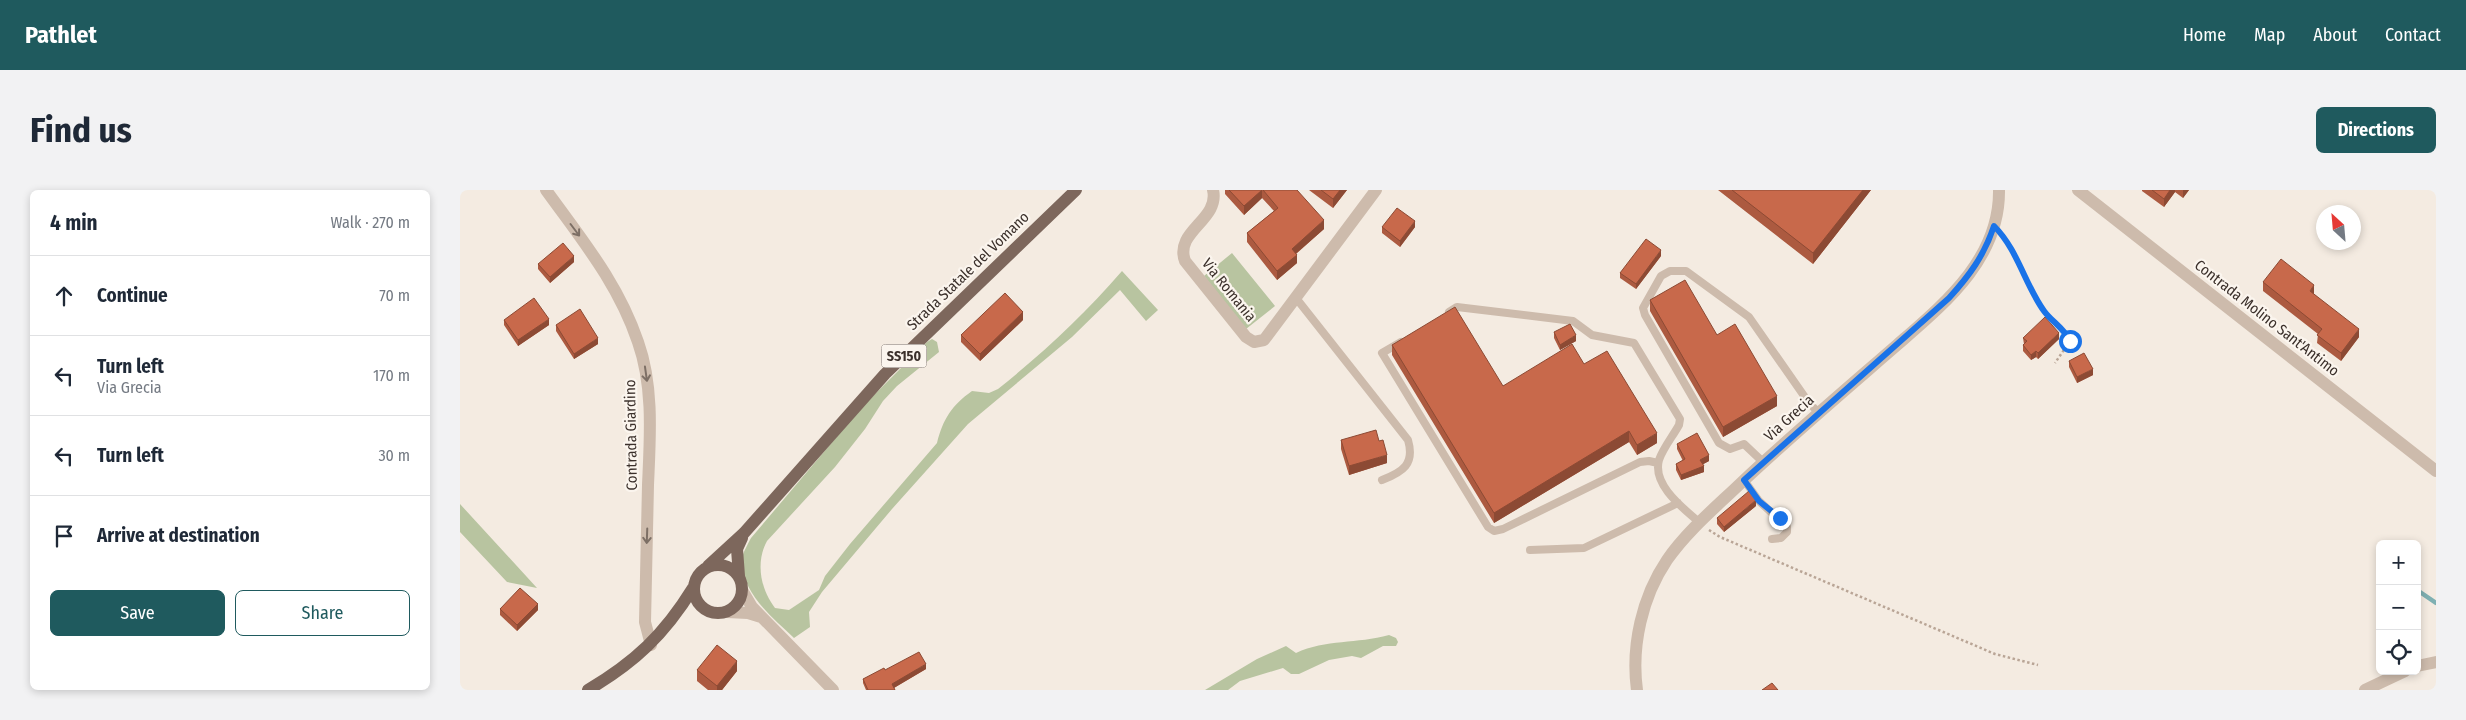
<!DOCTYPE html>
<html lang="en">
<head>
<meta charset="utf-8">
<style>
	:root { --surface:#fff; --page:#f2f2f3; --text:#1f2937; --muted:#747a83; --line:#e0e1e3; --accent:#1f5a5e }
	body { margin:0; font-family:"Fira Sans Condensed",sans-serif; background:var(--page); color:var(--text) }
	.controls { position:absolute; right:15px; bottom:15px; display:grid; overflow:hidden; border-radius:8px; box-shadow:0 2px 8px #0003 }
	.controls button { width:45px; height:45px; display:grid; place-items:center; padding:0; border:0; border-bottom:1px solid var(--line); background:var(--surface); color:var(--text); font:25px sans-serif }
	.compass { position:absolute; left:1856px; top:15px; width:45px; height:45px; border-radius:50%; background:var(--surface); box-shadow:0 2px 8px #0003; rotate:334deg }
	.stop { position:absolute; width:15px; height:15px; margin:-11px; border:4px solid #1a73e8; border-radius:50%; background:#fff }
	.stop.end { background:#1a73e8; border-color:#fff; box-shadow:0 1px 5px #0008 }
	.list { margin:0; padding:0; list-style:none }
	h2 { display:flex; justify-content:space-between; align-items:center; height:65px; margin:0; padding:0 20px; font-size:21px }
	h2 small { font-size:16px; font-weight:400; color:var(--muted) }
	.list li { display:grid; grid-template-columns:32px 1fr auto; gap:15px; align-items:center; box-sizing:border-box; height:80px; padding:0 20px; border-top:1px solid var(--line) }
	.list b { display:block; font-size:19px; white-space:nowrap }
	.list p { margin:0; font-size:16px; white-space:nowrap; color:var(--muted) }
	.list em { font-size:16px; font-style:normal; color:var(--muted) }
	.actions { display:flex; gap:10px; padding:15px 20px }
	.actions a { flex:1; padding:11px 0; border:1px solid var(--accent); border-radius:8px; text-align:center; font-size:18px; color:var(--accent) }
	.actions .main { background:var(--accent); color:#fff }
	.icon { flex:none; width:28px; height:28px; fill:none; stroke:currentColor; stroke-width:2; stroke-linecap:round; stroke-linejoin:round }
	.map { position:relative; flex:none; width:1976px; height:500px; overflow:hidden; border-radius:8px }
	header { display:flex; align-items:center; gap:30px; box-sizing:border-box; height:70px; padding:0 25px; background:var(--accent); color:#fff }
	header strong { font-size:24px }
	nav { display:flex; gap:28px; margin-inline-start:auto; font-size:18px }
	.intro { display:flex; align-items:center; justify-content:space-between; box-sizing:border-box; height:120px; padding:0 30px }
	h1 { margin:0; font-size:35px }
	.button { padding:12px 22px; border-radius:8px; background:var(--accent); color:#fff; font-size:18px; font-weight:700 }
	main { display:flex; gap:30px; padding:0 30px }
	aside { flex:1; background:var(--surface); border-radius:8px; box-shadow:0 2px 8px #0003 }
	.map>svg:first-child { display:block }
	.green { fill:#b8c4a0 }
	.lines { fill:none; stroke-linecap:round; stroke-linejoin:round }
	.stream { stroke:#7fb0b2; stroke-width:4.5 }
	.path { stroke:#b9a596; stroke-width:2.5; stroke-dasharray:2.5 2.5; stroke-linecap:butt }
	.lane { stroke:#cdbbac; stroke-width:8 }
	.street { stroke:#cdbbac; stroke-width:12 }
	.primary { stroke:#7d675c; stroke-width:12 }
	.wall { fill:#ac5a40 }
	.shaded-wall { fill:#8c4a34 }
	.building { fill:#c8694b; stroke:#8c4a34 }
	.oneway { stroke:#7d6f65 }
	.route { stroke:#1a73e8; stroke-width:6 }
	.labels { text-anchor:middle; stroke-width:4.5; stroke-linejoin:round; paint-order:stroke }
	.shield { fill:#fbf5ee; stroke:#756b66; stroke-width:1 }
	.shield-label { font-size:14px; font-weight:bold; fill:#3b302b }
	.street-label { font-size:15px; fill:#3b302b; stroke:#fbf5ee }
</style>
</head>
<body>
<header>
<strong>Pathlet</strong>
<nav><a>Home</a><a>Map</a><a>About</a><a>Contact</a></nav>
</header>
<div class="intro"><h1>Find us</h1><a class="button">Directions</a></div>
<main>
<aside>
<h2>4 min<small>Walk · 270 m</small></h2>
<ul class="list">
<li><svg class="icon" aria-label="ahead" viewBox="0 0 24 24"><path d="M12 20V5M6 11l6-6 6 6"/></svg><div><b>Continue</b></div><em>70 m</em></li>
<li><svg class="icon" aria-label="left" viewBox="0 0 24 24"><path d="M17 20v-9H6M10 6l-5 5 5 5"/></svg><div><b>Turn left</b><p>Via Grecia</p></div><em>170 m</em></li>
<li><svg class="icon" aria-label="left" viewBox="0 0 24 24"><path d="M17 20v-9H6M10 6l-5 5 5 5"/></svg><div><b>Turn left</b></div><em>30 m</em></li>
<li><svg class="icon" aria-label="arrive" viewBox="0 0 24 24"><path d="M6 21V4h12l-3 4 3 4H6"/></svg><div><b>Arrive at destination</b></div></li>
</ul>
<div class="actions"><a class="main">Save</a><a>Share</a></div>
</aside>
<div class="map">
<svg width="1976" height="500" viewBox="0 0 1976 500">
	<rect width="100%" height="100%" fill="#f4ebe1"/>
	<path class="green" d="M772 63 815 116 786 139 744 86Z
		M662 81 698 120 686 131 660 100 612 147 508 234 432 319 362 402 349 422 350 437 334 448C312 427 281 403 282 369 283 362 288 354 291 348L402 217 467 152 472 149 477 152 479 162 437 196 423 211 405 239 375 277 307 351C295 373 301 400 315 418L329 420 359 400 365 386 390 354 477 253C483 229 492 215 512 201L529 203 538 199C583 163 624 125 662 81Z
		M0 314 77 398 47 392 0 342Z
		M929 445 936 448 938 452 936 456H923L901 468 892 466 869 470 839 484H831L823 478 780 491 768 500H745L797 469 826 456 836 463C866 449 897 454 929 445Z"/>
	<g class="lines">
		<path class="stream" d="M1957 400 1976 413"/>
		<path class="path" d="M1544 47 1584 121 1606 144 1610 151 1595 173
			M1249 340 1260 347 1535 464 1578 475"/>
		<path class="lane" d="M836 108 948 250C955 274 943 282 922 290
			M989 122 997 117 1113 131 1132 145 1174 153 1220 229 1219 235C1213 246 1203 258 1199 270 1192 295 1223 318 1240 333
			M941 152 922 163 1028 337 1034 341 1043 339 1180 272 1189 271 1198 273
			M1303 272 1284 254 1270 259 1259 253 1185 125 1183 118 1201 86 1210 81H1226L1289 127 1349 213 1359 223
			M1284 290 1299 311 1327 337V342L1321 348 1312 349
			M1070 360 1124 358 1218 313"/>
		<path class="street" d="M86 0C122 50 158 93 178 152 194 197 190 248 188 295 187 341 186 386 185 432L191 455
			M753 0C760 30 714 41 725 71L786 147 794 152 804 150 916 0
			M1618 0 1976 281
			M282 400 292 417 373 500
			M267 422 288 423 301 427
			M1957 476 1976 472
			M1177 500C1171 456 1182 407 1207 370 1227 341 1256 317 1281 293 1331 246 1384 201 1437 155 1484 114 1540 69 1539 0
			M1905 500 1945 481"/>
		<path class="primary" d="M234 399a24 24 0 1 1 48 0a24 24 0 1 1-48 0Z
			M248 376 284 343 425 184 616 0
			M279 386 277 359 282 348
			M128 500C175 472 204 445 233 398"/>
	</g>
	<path class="wall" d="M765 0H837L864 39 836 64 837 73 817 90 787 52V43L814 21 802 8 784 25 765 4Z
		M849 0H887L873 18Z
		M1258 0H1411L1353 74Z
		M1682 0H1729L1723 8 1715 2 1704 17 1682 1Z
		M922 37H955L940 57 922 43Z
		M1201 66 1176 99 1160 88V83Z
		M114 72 90 93 78 79V74Z
		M1803 92 1854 103V104L1899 147 1881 171 1857 153 1858 144 1803 101Z
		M1190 110 1257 145 1317 216 1263 247 1190 121Z
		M44 130 89 135 58 156 44 135Z
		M563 130 520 171 501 152V145Z
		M96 135 138 154 114 169 96 141Z
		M1094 142 1116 151 1100 160 1094 148Z
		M1563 148 1599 149 1578 169 1576 167 1571 170 1563 161V155L1564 154Z
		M932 155 1043 196 1124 174 1197 253 1177 265 1169 252 1034 333 932 165Z
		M1609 171 1633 185 1617 193 1609 177Z
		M881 250 927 273 889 285 881 259Z
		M1217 254 1249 271 1243 274 1244 282 1221 290 1216 280V274L1223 271 1217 259Z
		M1296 316 1264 342 1257 334V328Z
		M40 419 78 420 57 441 40 425Z
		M466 479 434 498 435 500H406L403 493V489L425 480Z
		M237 480 277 481 262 500H248L237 491Z"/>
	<path class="shaded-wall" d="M802 0V8L784 25V16Z
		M880 0H887L873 18V9Z
		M1403 0H1411L1353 74V63Z
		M1710 0H1715V2L1704 17V9Z
		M1723 0H1729L1723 8Z
		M864 30V39L832 67V59Z
		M955 31V37L940 57V51Z
		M1201 60V66L1176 99V94Z
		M837 65V73L817 90V81Z
		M114 66V72L90 93V87Z
		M1854 95V103L1850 109V101Z
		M563 122V130L520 171V164Z
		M89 129V135L58 156V150Z
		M1899 139V147L1881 171V163Z
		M1599 143V149L1578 169V163Z
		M1116 145V151L1100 160V155Z
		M138 148V154L114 169V164Z
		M1576 161V167L1571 170V165Z
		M1633 179V185L1617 193V187Z
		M1317 206V216L1263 247V237Z
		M1169 241V252L1034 333V323Z
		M1197 243V253L1177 265V255Z
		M927 265V273L889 285V276Z
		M1249 265V271L1240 276V270Z
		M1244 276V282L1221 290V285Z
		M1296 310V316L1264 342V337Z
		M78 414V420L57 441V435Z
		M277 471V481L262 500H257V496Z
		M466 474V479L432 499V494Z"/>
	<path class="building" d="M769 0H802L784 16Z
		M803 0H837L864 30 832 59 837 65 817 81 787 43 818 18Z
		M861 0H880L873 9Z
		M1272 0H1403L1353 63Z
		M1692 0H1710L1704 9Z
		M937 18 955 31 940 51 922 37Z
		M1186 49 1201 60 1176 94 1160 83Z
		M103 53 114 66 90 87 78 74Z
		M1821 69 1854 95 1850 101 1899 139 1881 163 1857 145 1862 139 1803 92Z
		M1225 90 1257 145 1275 134 1317 206 1263 237 1190 110Z
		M545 103 563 122 520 164 501 145Z
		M74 108 89 129 58 150 44 130Z
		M995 117 1043 196 1112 154 1124 174 1147 161 1197 243 1177 255 1169 241 1034 323 932 155Z
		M120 119 138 148 114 164 96 135Z
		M1585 127 1599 143 1578 163 1576 161 1571 165 1563 155 1567 151 1563 148Z
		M1110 134 1116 145 1100 155 1094 142Z
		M1624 163 1633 179 1617 187 1609 171Z
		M916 240 919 251 923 250 927 265 889 276 881 250Z
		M1237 243 1249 265 1240 270 1244 276 1221 285 1216 274 1225 269 1217 254Z
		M1289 301 1296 310 1264 337 1257 328Z
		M60 398 78 414 57 435 40 419Z
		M257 455 277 471 257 496 237 480Z
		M459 462 466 474 432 494 435 500H408L403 489 424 478 425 480Z
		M1312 493 1318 500H1302Z"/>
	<defs><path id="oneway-shaft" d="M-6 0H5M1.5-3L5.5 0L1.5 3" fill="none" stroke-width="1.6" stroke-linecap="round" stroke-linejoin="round" transform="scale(1.25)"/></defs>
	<g class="oneway">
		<use href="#oneway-shaft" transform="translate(115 40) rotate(53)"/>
		<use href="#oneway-shaft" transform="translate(186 184) rotate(82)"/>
		<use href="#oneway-shaft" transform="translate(187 346) rotate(92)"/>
	</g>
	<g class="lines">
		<path class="route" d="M1320 328 1299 311 1284 290 1489 108C1509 86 1524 66 1534 36 1558 60 1565 95 1584 121 1592 132 1604 138 1610 151"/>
	</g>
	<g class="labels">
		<rect class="shield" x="421.5" y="154.5" width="45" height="23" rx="4"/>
		<g class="shield-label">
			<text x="444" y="171">SS150</text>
		</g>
		<g class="street-label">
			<text transform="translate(508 81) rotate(-44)" y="5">Strada Statale del Vomano</text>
			<text transform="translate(769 100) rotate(51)" y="5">Via Romania</text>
			<text transform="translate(1807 128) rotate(38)" y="5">Contrada Molino Sant'Antimo</text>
			<text transform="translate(1329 228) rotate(-42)" y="5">Via Grecia</text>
			<text transform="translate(171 245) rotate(-91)" y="5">Contrada Giardino</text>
		</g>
	</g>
</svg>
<div class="controls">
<button>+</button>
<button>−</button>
<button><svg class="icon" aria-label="locate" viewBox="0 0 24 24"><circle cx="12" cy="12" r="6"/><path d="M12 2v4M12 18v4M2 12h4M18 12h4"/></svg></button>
</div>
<svg class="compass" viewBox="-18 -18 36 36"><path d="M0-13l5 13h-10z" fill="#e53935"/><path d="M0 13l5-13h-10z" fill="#747a83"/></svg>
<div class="stop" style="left:1610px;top:151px"></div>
<div class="stop end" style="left:1320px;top:328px"></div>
</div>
</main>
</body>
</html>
